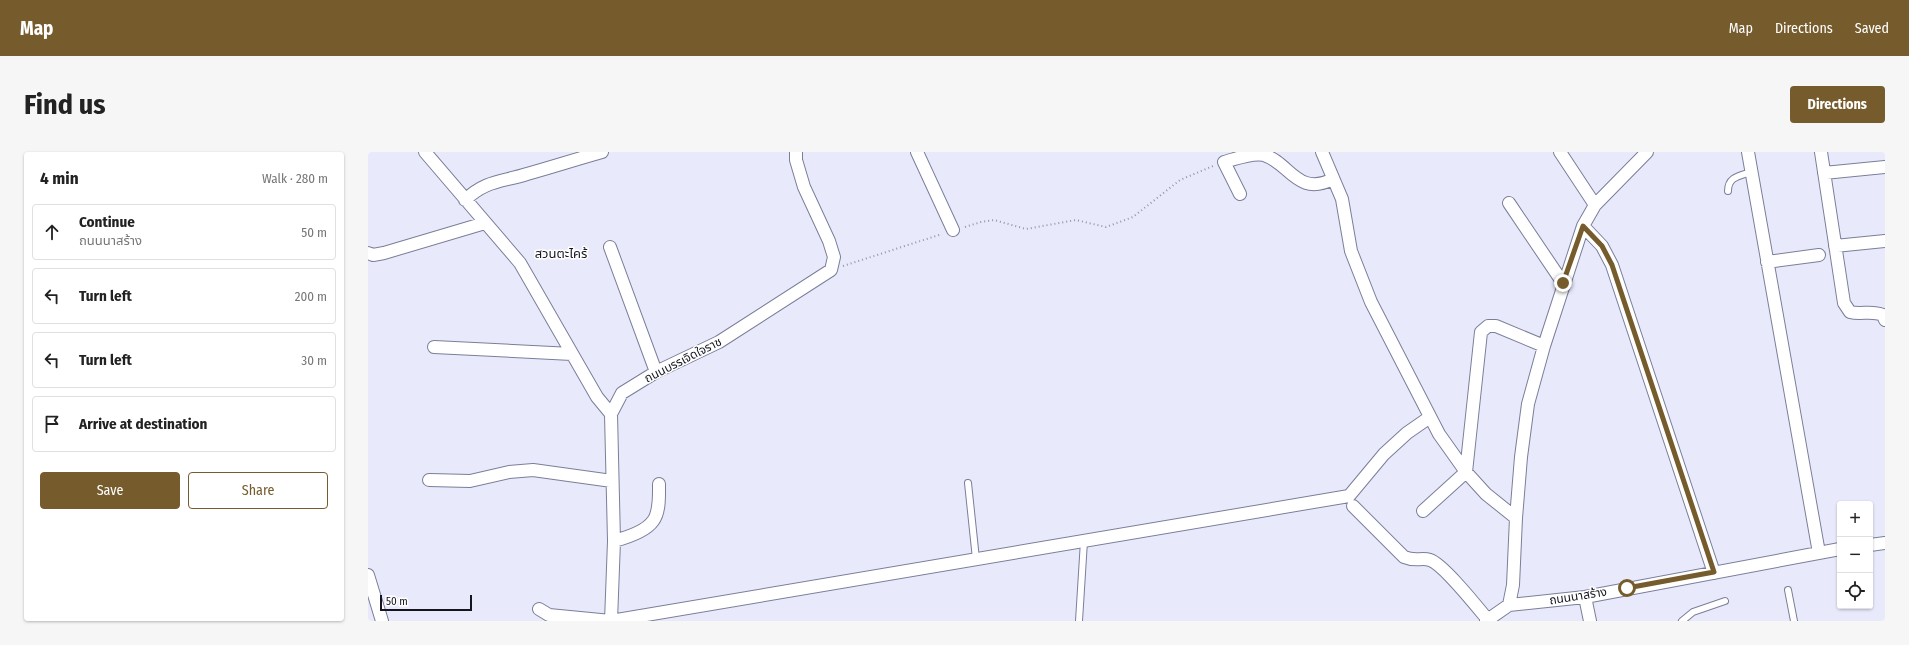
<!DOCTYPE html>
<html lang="en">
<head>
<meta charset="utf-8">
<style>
	:root { --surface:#fff; --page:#f6f6f6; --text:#222; --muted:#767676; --line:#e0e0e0; --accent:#765b2d }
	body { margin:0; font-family:"Fira Sans Condensed","Noto Sans Thai",sans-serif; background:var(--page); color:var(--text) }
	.controls { position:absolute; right:12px; bottom:12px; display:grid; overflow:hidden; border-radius:4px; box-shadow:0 1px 3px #0004 }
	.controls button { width:36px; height:36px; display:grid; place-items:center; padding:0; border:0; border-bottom:1px solid var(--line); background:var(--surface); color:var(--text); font:20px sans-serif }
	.scale { position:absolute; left:12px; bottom:10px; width:92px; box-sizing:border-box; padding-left:4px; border:2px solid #14151f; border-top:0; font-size:11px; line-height:14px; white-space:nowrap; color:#14151f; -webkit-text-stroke:3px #fff; paint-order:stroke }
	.stop { position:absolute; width:12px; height:12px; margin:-9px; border:3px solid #765b2d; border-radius:50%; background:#fff }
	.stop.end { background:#765b2d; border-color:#fff; box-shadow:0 1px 4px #0008 }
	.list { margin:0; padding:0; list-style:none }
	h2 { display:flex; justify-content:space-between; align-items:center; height:52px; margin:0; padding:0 16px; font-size:17px }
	h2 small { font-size:13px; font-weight:400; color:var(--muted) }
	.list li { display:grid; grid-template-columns:26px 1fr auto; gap:12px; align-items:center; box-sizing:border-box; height:56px; margin:0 8px 8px; padding:0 8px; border:1px solid var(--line); border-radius:4px }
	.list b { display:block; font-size:15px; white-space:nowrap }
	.list p { margin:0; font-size:13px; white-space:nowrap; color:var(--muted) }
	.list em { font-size:13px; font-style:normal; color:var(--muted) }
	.actions { display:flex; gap:8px; padding:12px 16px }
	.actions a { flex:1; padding:9px 0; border:1px solid var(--accent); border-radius:4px; text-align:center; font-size:14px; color:var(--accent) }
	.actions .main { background:var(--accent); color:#fff }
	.icon { flex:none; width:22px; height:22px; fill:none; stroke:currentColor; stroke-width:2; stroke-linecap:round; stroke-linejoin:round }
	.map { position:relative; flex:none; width:1517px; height:469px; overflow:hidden; border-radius:4px }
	header { display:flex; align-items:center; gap:24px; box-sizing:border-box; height:56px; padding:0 20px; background:var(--accent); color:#fff }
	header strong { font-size:19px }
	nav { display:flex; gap:22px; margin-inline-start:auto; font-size:14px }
	.intro { display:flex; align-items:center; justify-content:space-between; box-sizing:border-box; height:96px; padding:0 24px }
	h1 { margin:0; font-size:28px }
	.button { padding:10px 18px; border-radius:4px; background:var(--accent); color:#fff; font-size:14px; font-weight:700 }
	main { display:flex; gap:24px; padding:0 24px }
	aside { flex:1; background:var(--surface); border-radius:4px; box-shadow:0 1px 3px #0004 }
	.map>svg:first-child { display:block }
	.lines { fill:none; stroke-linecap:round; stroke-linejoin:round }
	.lane-casing { stroke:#7b7e99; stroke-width:8 }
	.street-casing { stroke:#7b7e99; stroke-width:14 }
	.path { stroke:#9495a4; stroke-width:2; stroke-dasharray:1 3; stroke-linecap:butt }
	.lane { stroke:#fff; stroke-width:6 }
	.street { stroke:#fff; stroke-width:12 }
	.route { stroke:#765b2d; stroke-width:5 }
	.labels { text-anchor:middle; stroke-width:3; stroke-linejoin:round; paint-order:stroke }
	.street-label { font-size:12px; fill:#14151f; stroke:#fff }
	.neighbourhood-label { font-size:13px; fill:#14151f; stroke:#fff }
</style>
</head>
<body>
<header>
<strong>Map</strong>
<nav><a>Map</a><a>Directions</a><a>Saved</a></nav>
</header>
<div class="intro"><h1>Find us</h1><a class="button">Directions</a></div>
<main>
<aside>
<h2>4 min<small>Walk · 280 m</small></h2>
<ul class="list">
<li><svg class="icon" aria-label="ahead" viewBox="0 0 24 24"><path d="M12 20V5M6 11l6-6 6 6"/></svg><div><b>Continue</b><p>ถนนนาสร้าง</p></div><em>50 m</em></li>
<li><svg class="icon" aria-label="left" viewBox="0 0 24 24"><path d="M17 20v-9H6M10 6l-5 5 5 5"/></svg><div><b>Turn left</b></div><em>200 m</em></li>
<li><svg class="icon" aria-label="left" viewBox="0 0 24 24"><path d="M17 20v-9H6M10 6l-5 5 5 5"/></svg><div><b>Turn left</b></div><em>30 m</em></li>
<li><svg class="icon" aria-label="arrive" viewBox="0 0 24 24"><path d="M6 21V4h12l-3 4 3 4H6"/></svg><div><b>Arrive at destination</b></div></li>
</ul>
<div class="actions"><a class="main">Save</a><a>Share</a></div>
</aside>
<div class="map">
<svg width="1517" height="469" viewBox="0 0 1517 469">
	<rect width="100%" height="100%" fill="#e8eafc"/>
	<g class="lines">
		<defs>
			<path id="lane" d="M1360 39C1360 25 1371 24 1383 20
				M600 331 608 407
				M1420 438 1426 469
				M711 469 716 389
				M1314 469 1325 460 1357 449"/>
			<path id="street" d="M57 0 152 111 229 245 243 262
				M549 0 585 78
				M954 0 974 47 983 99 1003 150 1071 282 1098 320 1118 342 1148 366
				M1192 0 1227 53
				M1380 0 1451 401
				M1453 0 1476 151 1482 160C1493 163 1504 158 1515 163L1517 168
				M1456 21 1517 15
				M872 42 856 10C868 7 884 0 896 3 922 11 929 45 965 27
				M97 48C118 28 134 30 159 22 184 15 209 7 234 0
				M1141 51 1195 131
				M1215 74 1234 94 1244 113 1346 421
				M1467 94 1517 89
				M242 95 288 220
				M0 101 5 103 16 101 117 71
				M1399 110 1451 103
				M66 195 204 202
				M61 328 102 329 141 320 165 318 244 329
				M985 354 1036 405C1048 410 1053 405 1062 408 1075 412 1110 456 1120 468
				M1055 359 1098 320 1113 180 1120 174H1128L1176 194
				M246 389C257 386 278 379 285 369 292 360 291 343 291 332
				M1502 393 1517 391
				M0 423 14 469
				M1217 445 1222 469
				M1141 453 1145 433 1148 366 1153 305 1160 252 1176 194 1215 74 1227 53 1279 0
				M171 457 181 463 243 469 981 344 1016 302 1039 281 1062 265
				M243 469 246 389 243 262 254 241 288 220 351 190 463 118 466 105 461 89 436 35 428 8V0
				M1118 469 1141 453 1217 445 1472 397"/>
		</defs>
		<use href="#lane" class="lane-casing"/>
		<use href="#street" class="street-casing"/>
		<path class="path" d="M597 75 613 70 626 68 658 77 708 68 738 75 765 65 812 28 845 14
			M475 114 574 82"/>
		<use href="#lane" class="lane"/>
		<use href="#street" class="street"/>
	</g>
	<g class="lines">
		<path class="route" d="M1195 131 1215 74 1234 94 1244 113 1346 420 1259 436"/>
	</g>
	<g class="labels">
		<g class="street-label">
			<text transform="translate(315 208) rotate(-27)" y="4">ถนนบรรเจิดใจราช</text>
			<text transform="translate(1210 444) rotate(-9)" y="4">ถนนนาสร้าง</text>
		</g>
		<g class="neighbourhood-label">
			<text x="193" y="106">สวนตะไคร้</text>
		</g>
	</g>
</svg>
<div class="controls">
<button>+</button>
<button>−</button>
<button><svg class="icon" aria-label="locate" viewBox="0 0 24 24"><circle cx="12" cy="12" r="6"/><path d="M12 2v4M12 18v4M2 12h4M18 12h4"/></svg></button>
</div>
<div class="scale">50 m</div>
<div class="stop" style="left:1259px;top:436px"></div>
<div class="stop end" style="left:1195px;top:131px"></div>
</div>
</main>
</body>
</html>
